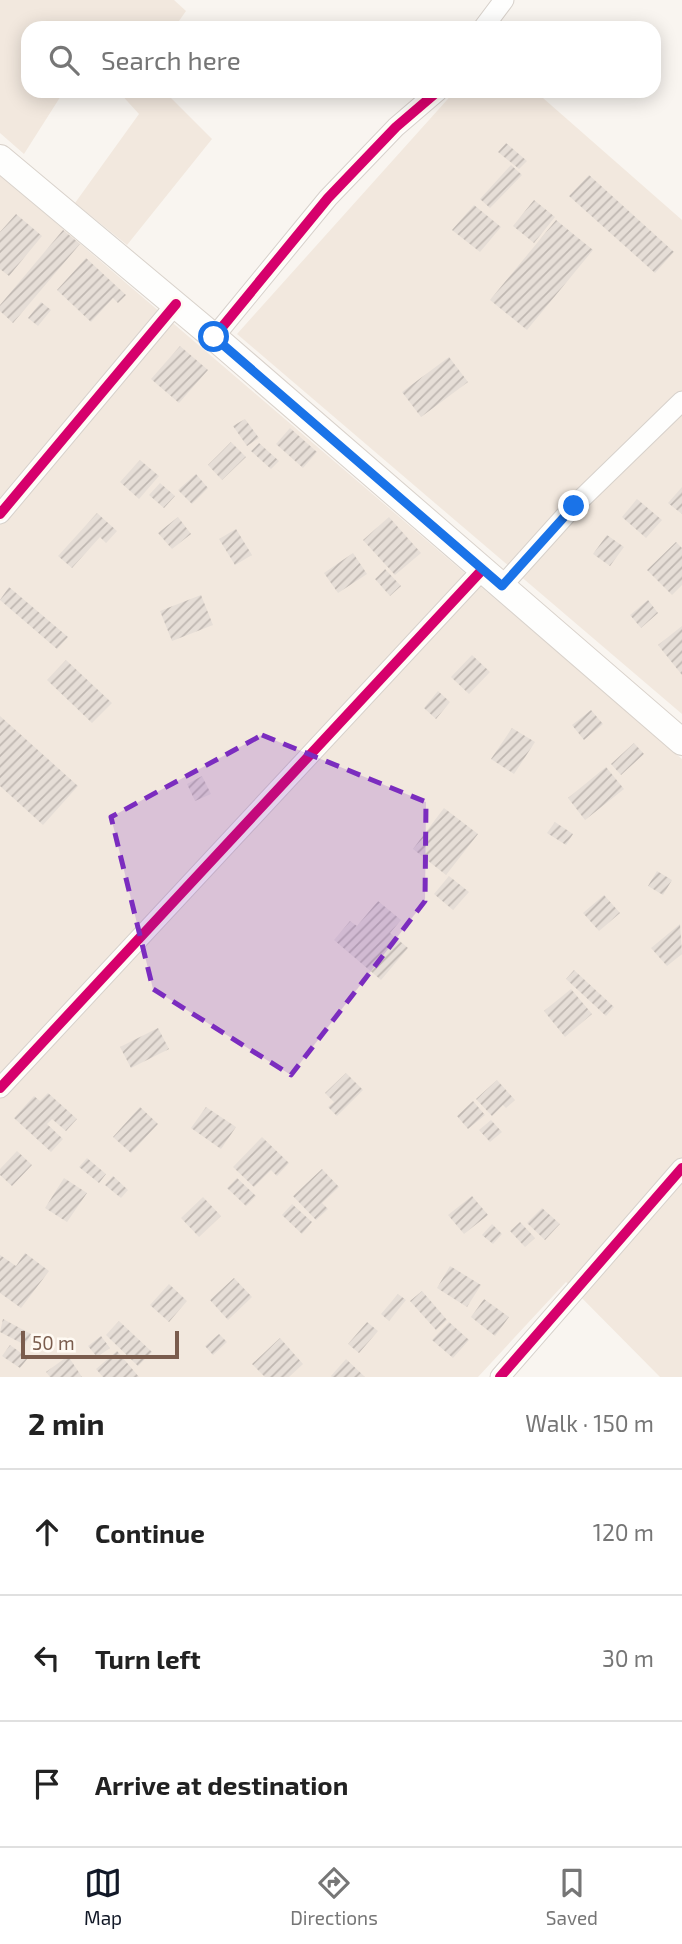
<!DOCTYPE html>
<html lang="en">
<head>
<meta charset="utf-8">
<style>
	:root { --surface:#fff; --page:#f2f2f2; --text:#222; --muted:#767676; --line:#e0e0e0; --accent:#111827 }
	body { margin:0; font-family:"Exo 2",sans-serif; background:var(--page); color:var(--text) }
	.scale { position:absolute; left:21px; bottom:18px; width:158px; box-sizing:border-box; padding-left:7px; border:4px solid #7a5c4d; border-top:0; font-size:19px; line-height:24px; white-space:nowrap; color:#7a5c4d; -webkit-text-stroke:5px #fffaf3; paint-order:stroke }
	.stop { position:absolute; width:21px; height:21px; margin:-16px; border:5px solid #1a73e8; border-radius:50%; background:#fff }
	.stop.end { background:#1a73e8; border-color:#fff; box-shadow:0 2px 7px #0008 }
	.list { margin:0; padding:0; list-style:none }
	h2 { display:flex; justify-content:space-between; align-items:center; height:91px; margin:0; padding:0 28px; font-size:30px }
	h2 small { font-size:23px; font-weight:400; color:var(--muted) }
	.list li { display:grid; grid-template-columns:46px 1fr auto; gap:21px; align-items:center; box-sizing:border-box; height:126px; padding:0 28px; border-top:2px solid var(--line) }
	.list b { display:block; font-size:26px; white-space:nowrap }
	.list em { font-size:23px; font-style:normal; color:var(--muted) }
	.icon { flex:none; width:38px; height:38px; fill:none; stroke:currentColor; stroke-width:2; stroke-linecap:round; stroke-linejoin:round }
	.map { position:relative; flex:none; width:682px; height:1377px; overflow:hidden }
	.search { position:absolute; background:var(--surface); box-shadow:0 4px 18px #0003; left:21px; right:21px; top:21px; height:77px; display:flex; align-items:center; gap:18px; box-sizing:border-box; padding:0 24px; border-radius:21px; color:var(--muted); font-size:26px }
	.sheet { height:469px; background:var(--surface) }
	nav { display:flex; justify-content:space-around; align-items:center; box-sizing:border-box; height:98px; border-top:2px solid var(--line); background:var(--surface); font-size:19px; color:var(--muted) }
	nav a { display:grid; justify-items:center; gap:4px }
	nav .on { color:var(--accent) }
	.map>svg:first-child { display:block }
	.residential { fill:#f2e8de }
	.building { fill:url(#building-hatch) }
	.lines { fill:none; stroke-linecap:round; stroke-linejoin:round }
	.minor-casing { stroke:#d7d1cb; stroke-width:21 }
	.secondary-casing { stroke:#d9d2cb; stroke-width:28 }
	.minor { stroke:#fefefd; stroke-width:19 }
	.secondary { stroke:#fefefd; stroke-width:26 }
	.cycleway-casing { stroke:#fffaf3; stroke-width:15 }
	.cycleway { stroke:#d6006c; stroke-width:10 }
	.route { stroke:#1a73e8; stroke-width:9 }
	.marked { fill:#7b2cbf; fill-opacity:0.2; stroke:#7b2cbf; stroke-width:5; stroke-dasharray:14 9; stroke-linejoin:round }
</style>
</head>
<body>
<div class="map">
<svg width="682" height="1377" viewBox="0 0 682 1377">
	<defs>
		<pattern id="building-hatch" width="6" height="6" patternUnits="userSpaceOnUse" patternTransform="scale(1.75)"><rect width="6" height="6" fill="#e6ded7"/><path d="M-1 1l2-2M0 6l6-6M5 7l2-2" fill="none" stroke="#bfb7b1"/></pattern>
	</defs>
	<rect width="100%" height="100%" fill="#f9f5f0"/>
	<path class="residential" d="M0 0H174L186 11 174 28H28V91H64L24 154 0 133Z
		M118 91H164L212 139 127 245 75 203 139 114Z
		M455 91H535L682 220V714L237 334Z
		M0 175 682 759V1377H660L566 1282 478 1377H0Z"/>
	<path class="building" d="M506 143 527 161 519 169 498 152Z
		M511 165 522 175 490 208 480 199Z
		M589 175 674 252 655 273 569 196Z
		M534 200 555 217 534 243 513 226Z
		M474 205 501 227 480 252 452 230Z
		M16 214 42 236 9 276 0 269V232Z
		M556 220 593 250 527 330 490 300Z
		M63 230 80 244 13 323 0 311V305Z
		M86 258 126 295 118 303 113 298 91 322 57 290Z
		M41 302 51 310 38 326 28 318Z
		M180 346 208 370 179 403 151 379Z
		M449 357 468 382 421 417 402 392Z
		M245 419 259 438 247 446 233 426Z
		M290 428 317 452 303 468 276 444Z
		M231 442 246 457 222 480 208 465Z
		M259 443 279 461 271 469 251 451Z
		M140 460 159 476 139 499 120 482Z
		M196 474 208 488 192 504 178 490Z
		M160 483 175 496 164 508 149 495Z
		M682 487V514L668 503Z
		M637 499 662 520 646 538 622 517Z
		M97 513 117 531 106 543 100 537 72 568 58 556Z
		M178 517 191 534 172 549 158 533Z
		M389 517 421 553 395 575 363 540Z
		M236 529 252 555 235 565 219 539Z
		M607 535 624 547 610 566 593 554Z
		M676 542 682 548V585L672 595 647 570Z
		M353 553 367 574 338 593 324 573Z
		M385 569 401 586 390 596 375 579Z
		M9 587 68 637 57 649 0 600Z
		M201 595 213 625 172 641 160 611Z
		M648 600 658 613 641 628 630 615Z
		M682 626V675L658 645Z
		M472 655 490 672 469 694 451 677Z
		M66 660 112 703 92 723 47 680Z
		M438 691 450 702 436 719 424 708Z
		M591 710 603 724 584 740 572 725Z
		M0 716 78 786 43 825 0 786Z
		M512 728 535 742 514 774 491 759Z
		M634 743 644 754 621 775 611 764Z
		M606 767 624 789 585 820 568 798Z
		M202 776 211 794 195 801 187 784Z
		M444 808 478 834 446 875 413 849Z
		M555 822 573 834 566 845 547 833Z
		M657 871 672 880 663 895 648 886Z
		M449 876 469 892 453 910 434 894Z
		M604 895 620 913 599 931 583 913Z
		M378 901 401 920 390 933 408 948 381 980 334 940 350 921 357 926Z
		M680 924 682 954 667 966 651 948Z
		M574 970 614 1007 606 1016 566 979Z
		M571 989 592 1014 565 1037 544 1011Z
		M158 1028 169 1049 131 1068 120 1047Z
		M346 1073 363 1090 337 1116 328 1107 334 1102 325 1093Z
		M497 1080 515 1100 506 1108 503 1105 492 1116 476 1099Z
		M48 1093 77 1119 66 1131 52 1119 47 1124 63 1139 51 1152 14 1118 34 1096 40 1101Z
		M473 1101 485 1115 468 1129 457 1116Z
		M140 1107 158 1124 131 1153 113 1137Z
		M206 1107 236 1127 221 1149 191 1128Z
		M491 1120 502 1132 490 1142 479 1130Z
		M262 1137 289 1163 277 1176 271 1170 254 1187 233 1167Z
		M17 1151 32 1165 12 1186 0 1175V1169Z
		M87 1158 106 1174 99 1183 79 1167Z
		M322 1169 339 1187 322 1203 328 1209 316 1220 293 1196Z
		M113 1176 128 1190 121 1198 105 1185Z
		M64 1178 87 1193 67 1222 45 1208Z
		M237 1178 256 1196 246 1206 227 1188Z
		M472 1196 488 1215 464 1234 448 1215Z
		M203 1197 221 1216 199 1237 181 1218Z
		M292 1204 312 1222 302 1234 282 1215Z
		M542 1208 560 1224 545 1240 527 1223Z
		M520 1222 535 1238 525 1247 510 1231Z
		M492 1224 502 1234 493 1244 482 1235Z
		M25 1253 49 1271 21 1308 0 1293V1255L16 1266Z
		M450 1266 481 1285 467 1307 437 1288Z
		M234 1278 252 1297 228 1320 210 1300Z
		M169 1284 187 1301 169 1322 150 1305Z
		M422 1291 447 1320 436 1330 410 1301Z
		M398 1294 406 1300 389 1321 381 1314Z
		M484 1299 509 1317 495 1336 471 1317Z
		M3 1319 31 1334 25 1345 0 1332Z
		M119 1321 152 1352 138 1366 106 1335Z
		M367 1322 378 1331 359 1353 348 1344Z
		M449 1322 469 1340 453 1358 432 1340Z
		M219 1334 227 1342 213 1355 205 1346Z
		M101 1336 110 1348 97 1357 88 1346Z
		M280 1338 303 1364 289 1377H265L252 1364Z
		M10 1345 28 1358 20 1368 2 1356Z
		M117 1351 139 1377H103L96 1369Z
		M68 1356 82 1377H50L46 1372Z
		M346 1359 365 1377H332L331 1376Z"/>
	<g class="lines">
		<defs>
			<path id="minor" d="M483 28 504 0
				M214 337 328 198 396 127 438 91
				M0 514 176 304
				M502 586 574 506 682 401
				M0 1088 482 570
				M500 1377 682 1168"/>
			<path id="secondary" d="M0 158 214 337 682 742"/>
		</defs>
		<use href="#minor" class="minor-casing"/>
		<use href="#secondary" class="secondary-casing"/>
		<use href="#minor" class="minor"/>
		<use href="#secondary" class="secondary"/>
		<defs>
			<path id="cycleway" d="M214 337 328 198 396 127 438 91
				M0 514 176 304
				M0 1088 482 570
				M500 1377 682 1168"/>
		</defs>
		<use href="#cycleway" class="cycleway-casing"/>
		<use href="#cycleway" class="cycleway"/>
	</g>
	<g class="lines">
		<path class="route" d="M214 337 502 586 574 506"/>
	</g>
	<path class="marked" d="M262 735 426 802 425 901 291 1075 153 989 111 817Z"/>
</svg>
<div class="scale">50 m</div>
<div class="stop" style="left:214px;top:337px"></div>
<div class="stop end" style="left:574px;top:506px"></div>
<div class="search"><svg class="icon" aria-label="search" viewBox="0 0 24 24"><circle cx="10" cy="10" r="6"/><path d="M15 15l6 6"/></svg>Search here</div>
</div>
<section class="sheet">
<h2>2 min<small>Walk · 150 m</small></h2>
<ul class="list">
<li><svg class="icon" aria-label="ahead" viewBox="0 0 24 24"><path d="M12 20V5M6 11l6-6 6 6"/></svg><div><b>Continue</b></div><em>120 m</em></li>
<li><svg class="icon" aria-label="left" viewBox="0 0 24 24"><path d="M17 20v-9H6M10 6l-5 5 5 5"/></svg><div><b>Turn left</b></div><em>30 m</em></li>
<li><svg class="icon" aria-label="arrive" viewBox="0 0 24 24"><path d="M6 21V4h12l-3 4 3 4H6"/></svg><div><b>Arrive at destination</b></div></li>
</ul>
</section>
<nav>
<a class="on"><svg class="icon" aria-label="map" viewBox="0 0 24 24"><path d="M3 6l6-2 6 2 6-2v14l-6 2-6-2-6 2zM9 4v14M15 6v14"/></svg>Map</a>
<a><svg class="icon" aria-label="directions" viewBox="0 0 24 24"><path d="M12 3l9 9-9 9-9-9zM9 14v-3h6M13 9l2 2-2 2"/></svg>Directions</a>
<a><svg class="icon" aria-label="saved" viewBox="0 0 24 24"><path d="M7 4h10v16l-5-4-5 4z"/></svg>Saved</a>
</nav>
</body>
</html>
